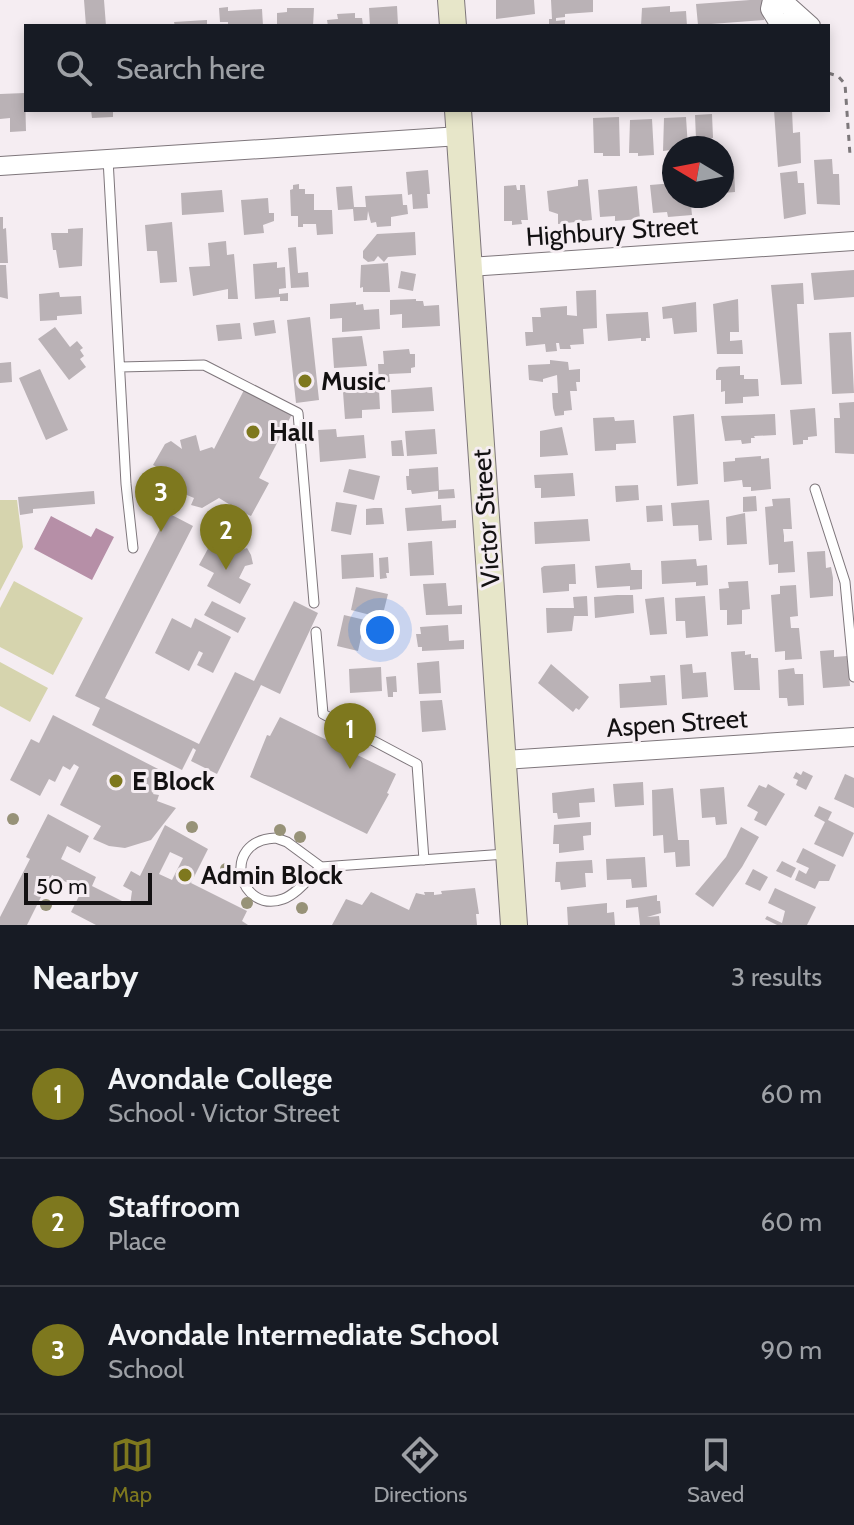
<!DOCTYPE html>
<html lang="en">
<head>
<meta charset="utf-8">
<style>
	:root { --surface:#171b24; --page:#20242c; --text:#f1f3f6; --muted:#9ea1a6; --line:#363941; --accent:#7e781e }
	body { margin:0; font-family:Cabin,sans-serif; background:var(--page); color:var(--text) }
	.compass { position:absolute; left:662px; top:136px; width:72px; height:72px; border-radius:50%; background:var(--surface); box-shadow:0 4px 12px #0003; rotate:280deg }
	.scale { position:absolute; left:24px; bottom:20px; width:128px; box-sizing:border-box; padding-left:8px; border:4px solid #131112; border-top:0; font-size:22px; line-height:28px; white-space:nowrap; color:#131112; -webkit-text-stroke:6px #f5edf2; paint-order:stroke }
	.you { position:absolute; left:380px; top:630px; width:28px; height:28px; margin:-20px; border:6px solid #fff; border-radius:50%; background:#1a73e8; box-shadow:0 0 0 12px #1a73e833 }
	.badge { display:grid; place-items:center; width:52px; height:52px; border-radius:50%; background:var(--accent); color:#fff; font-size:26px; font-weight:700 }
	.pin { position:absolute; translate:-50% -66px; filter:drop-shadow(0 2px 4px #0008) }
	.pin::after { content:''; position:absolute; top:42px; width:28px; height:24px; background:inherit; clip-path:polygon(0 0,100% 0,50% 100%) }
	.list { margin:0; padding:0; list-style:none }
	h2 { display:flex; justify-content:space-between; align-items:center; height:104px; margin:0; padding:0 32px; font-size:34px }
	h2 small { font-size:26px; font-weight:400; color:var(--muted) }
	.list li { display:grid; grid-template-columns:52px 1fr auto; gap:24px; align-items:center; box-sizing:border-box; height:128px; padding:0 32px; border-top:2px solid var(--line) }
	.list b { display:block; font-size:30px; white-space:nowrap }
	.list p { margin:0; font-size:26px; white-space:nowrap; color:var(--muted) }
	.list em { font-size:26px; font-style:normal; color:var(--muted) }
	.icon { flex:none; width:44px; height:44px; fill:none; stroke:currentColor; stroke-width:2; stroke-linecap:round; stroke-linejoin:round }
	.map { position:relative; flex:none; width:854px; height:925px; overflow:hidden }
	.search { position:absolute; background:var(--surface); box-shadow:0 4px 12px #0003; left:24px; right:24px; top:24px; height:88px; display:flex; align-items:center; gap:20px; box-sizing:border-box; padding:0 28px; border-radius:0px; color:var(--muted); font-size:30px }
	.sheet { height:488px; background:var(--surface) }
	nav { display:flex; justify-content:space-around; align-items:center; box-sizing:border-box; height:112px; border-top:2px solid var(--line); background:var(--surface); font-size:22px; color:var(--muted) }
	nav a { display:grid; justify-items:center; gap:4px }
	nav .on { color:var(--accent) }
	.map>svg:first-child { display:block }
	.green { fill:#d6d4ae }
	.water { fill:#b68fa7 }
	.building { fill:#bab2b6; fill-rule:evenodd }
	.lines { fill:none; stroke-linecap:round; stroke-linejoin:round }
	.lane-casing { stroke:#7e767b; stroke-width:11 }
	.street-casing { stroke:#7e767b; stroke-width:20 }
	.secondary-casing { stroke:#7e767b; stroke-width:28 }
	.path { stroke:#7d787b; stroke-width:3; stroke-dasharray:6 6; stroke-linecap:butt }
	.lane { stroke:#fff; stroke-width:9 }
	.street { stroke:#fff; stroke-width:18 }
	.secondary { stroke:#e7e6c9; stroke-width:26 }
	.tree { fill:#979278 }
	.poi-dot { fill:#7e781e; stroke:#f5edf2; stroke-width:3 }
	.labels { text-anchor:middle; stroke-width:6; stroke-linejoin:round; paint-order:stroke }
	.street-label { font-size:26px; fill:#131112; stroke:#f5edf2 }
	.poi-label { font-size:26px; font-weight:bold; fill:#131112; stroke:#f5edf2; text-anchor:start }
</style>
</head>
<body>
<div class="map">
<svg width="854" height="925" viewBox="0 0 854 925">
	<rect width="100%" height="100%" fill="#f5edf2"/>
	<path class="green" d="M0 500H17L23 547 0 591Z
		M14 581 83 618 53 675 0 647V608Z
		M0 662 48 688 30 722 0 706Z"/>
	<path class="water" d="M51 516 91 537 96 528 114 537 92 580 34 549Z"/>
	<path class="building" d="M84 0H104L106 26H86Z
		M496 0H534L535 14 496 19Z
		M551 0H593V12L565 14V17L556 18V21L565 20V26L549 24V19H552Z
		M750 0H763L764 20 698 25 696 4Z
		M397 6 398 25 370 26 369 8Z
		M670 6V12L686 11 687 26H641L642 8Z
		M228 7V11L262 9 263 26H228V22H220L219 8Z
		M287 8H314L313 26H277V13L287 12Z
		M355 13V18H362L363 26H328L327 20 338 19 337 14Z
		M207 20V26H175L174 22Z
		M25 93 26 131 10 132V118L0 119V94Z
		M91 110H113V117L92 118Z
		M774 110H792L793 133 800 132 801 163 778 167Z
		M712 114 713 138 696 139 695 115Z
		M619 117 620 156H603V153H594L593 118Z
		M686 117 688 148 663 151 664 118Z
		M652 119 654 155 638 156V153H629L630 120Z
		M832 159 833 174H839L840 205 817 204 814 160Z
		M722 161H725L726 167 734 166 735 192 722 193Z
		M428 170 430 194H427L428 208 413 209 412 194 408 195 406 172Z
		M797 171 798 183H804L806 214 784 219 780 173Z
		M588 179 592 220 558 224V214L549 211 547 191 578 186V180Z
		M674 183V196H690L692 215 668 217 667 212 653 213 650 185Z
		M299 184V189H305V194H314V210H332L333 234 317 235 316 224H303V227H298V216H291L290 190 293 189V185Z
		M516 185 517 190H520V185H525L528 220H521L522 224 512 225V221H504V186Z
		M352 186 354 207H366L365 196 402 194 403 205H407L408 214 391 217V226L377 227 376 222 371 223 368 211 367 220 354 221 353 209 338 210 336 187Z
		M637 186 640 219 615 221V216L600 217 598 190Z
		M222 190 224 212 182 215 181 193Z
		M268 198 269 213H274V221L263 225 264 233 244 235 241 200Z
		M0 217H3V229L6 228 8 263H0Z
		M172 222 177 282 160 283 157 251H147L145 225Z
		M83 228 82 266 59 268 56 250H53L51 233H68V229Z
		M415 232 416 255 388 257 384 262 378 256 374 261 368 262 363 258V251L377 234Z
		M226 241 227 255 234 254 238 299H228V289L193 296 189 267 210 266 208 243Z
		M296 247 298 273 308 272 309 287 291 288 288 248Z
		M277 262V268L285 267 286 288 279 289V294L288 293V301H280V297L255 299 253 264Z
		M388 263 390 292H363V287L360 288 361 265Z
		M0 265H6L8 299 0 297Z
		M854 270V297L814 300 811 273Z
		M401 271 416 274 413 291 398 288Z
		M803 283 804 304H797L802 384 781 385 771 285Z
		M596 290 597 328 583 329 584 344 570 345 571 349H560L559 343H556L557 351 546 352 545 344 526 346 525 332H533L532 317H541L540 308 567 306V315L577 316 576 291Z
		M59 292 60 297 81 296 82 314 57 316V320L40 321 39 294Z
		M416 299V301H423L424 306 439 305 440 326 402 328V314L390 315V300Z
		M738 299 739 332H730V341L742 340 743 354H717L713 304Z
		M356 302V305L363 304 364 310 379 309 380 329 342 332V318L330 319V304Z
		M696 302 697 332 674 334 672 318 663 319 662 307Z
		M648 312 650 338H646V341H641V338L608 341 606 314Z
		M310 317 319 400 296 403 287 320Z
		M274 320 276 333 255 336 253 323Z
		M240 323 242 339 218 341 216 325Z
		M55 327 70 347 77 341 83 348 80 350 84 356 80 359 86 367 69 380 38 339Z
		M851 332 854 393 832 394 829 333Z
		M362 336 367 366 334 368 332 338Z
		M409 349 410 354H415V367L411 368V373L389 374 390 382 379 383 378 364H384L383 351Z
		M550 360 568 362 569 370 580 369V382H576L577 391H570L572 410 564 411V415L555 416 553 408 552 393H558L557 375 543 379V382L529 380 528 365 550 364Z
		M11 362 12 382 0 383V363Z
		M740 366V375H744V379H758L759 396 743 397V403L725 404V391L721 392V380H716V370L719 367Z
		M40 369 68 430 46 440 19 378Z
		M432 387 434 411 392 413 391 390Z
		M244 390 292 414 259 478 269 483 251 516 244 513 241 519 229 512 232 506 219 498 202 508 191 505 194 498 175 490 181 479 153 465 165 444 171 441 182 449 180 440 196 435 200 451 212 447 214 449Z
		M379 390 380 409 362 410V418L345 419 343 392Z
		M854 402V454L835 453 834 418H840L839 403Z
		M815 408 817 436 808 437V440H803V444L793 445 790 410Z
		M694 414 698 484 677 486 673 416Z
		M775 414 776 435 754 436 755 438H751V443L742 444 741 440 725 441 721 416Z
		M614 417 615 421 634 420 636 443 616 444V450L595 451 593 418Z
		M562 427 568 455 540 457V431Z
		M336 429 337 437 364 435 366 458 320 462 318 430Z
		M435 429 437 454 407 456 405 431Z
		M402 440 404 456H392L391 441Z
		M761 456V459L769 458 771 489 751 491V487H743L742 480 724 482 723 462 735 461V458Z
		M438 467 439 490 454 489 455 498 438 499V491L412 494 411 490H407L406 476H409V469Z
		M349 469 380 476 374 500 343 492Z
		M573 473 575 496 541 498V488H535L534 475Z
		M638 485 639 500 616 502 615 486Z
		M94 491 95 504 33 509V513L20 515 18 497Z
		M756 496 757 511 743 512V497Z
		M790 498 792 529H783L784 536V542L793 541 795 572 778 573V564L769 565 765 507 773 506 772 499Z
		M709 500 712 540 699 541 698 525 673 526 671 503Z
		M336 502 357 505 351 535 331 531Z
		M441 505 442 521 456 520V528L407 531 405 508Z
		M662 505 663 521 647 522 646 506Z
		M374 508H382L384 524 366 525V509Z
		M168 513 193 526 105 698 199 744 235 672 254 681 294 601 318 613 280 694 261 685 217 774 191 761 196 750 193 748 182 770 92 725 100 708 75 696Z
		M745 513 747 544 727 545 726 517Z
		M588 519 590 541 535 544 534 522Z
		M215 536 239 551 247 548 251 555 253 564 245 566 239 578 251 584 240 604 207 586 214 573 199 565Z
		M432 541 434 575 410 576 408 543Z
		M825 551 826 568 831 567 833 578V596L810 598 807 552Z
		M373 553 374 577 342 579 341 555Z
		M388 557 389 573H386L387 578 380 579 379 558Z
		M696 559 697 566 707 565 708 585 696 586V582L662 584 661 561Z
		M630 563 631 570H642V589L630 590V586L597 588 595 566Z
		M575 564 576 584H569V591L543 593 541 568 544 566Z
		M748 581 750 609 742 610V624L727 625V610H720L719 589 729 588 728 582Z
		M446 583 448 606 462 605V614L426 615 423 584Z
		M796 585 798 616 790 617 791 628H799L802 659 785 660V651L775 652 771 595 780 594V586Z
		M356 587 388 594 382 618 351 610Z
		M617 595H633L634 613 595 618 594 597Z
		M587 596 588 616H574L572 631 547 633 546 608H574L573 597Z
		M705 596 708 636 686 638 685 621H676L675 598Z
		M664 597 667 634 650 635 645 599Z
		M212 601 246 618 238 633 204 615Z
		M344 615 365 620 358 651 337 646Z
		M172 618 191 628 195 618 231 637 213 673 197 665 203 653 199 651 189 671 155 653Z
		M390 621 391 640 373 641 372 622Z
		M448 625 449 641 464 640V649L422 651V647H418L416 634H421L420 627Z
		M834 650V657L847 656 850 686 823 688 820 651Z
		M745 651V655L751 654V658H758L760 690H734L731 652Z
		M439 661 441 693 419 694 417 663Z
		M551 664 589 697 579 710 576 708 573 712 538 683Z
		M692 664 693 673 706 672 708 697 682 699 680 665Z
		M381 667 382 691 350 693 349 669Z
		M794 668 795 674H803L804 705 788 706 787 698H779L778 670Z
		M665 675 667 705 620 708 619 684 651 682 650 676Z
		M396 676 397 692H393V697H388L386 677Z
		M442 700 446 730 422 732 420 701Z
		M53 715 164 772 153 794 159 795 157 801 176 808 151 840 125 848 109 846 93 839 101 826 60 805 79 767 74 764 70 770 63 766 55 782 49 779 40 796 10 780 31 739 39 743Z
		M280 717 396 774 387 793 389 794 367 834 250 777 267 735 270 736Z
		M803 771 813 776 806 790 796 785 798 780 793 778 796 772 801 775Z
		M845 774 854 778V808L834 799Z
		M643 782 644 805 615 807 613 784Z
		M768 784 785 794 766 826 754 820 758 812 747 806 759 785 766 788Z
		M724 787 727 824 716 825 715 817 702 818 700 789Z
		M594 788 595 802 579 803 580 817 558 819 557 813H553L552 793Z
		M673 788 678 840H689L690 866 676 867 675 852 664 853 663 835 653 836 652 790Z
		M819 806 832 812 828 820 854 833 843 857 814 844 825 822 814 816Z
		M48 814 89 836 80 853 67 846 61 859 96 877 92 886 130 905 132 891 123 886 131 871 140 876 165 825 208 849 191 883 247 911 242 921 248 925H96L71 912 82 890 52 875 27 925H0V917L30 859 26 857ZM170 852 183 858 172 880 159 874Z
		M591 822V835L583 836 584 850 559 853V844H553L554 825Z
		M741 827 759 837 742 867 713 907 695 894 726 857Z
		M803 848 836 865 829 881H819L815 889 795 880 799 870 806 874 809 868 796 862Z
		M645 857 647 887 632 888 631 879 607 880 606 859Z
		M592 860 593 873H585L586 887 561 890 560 882H555L556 862Z
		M782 861 796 868 791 878 776 871Z
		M753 869 768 877 760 891 745 884Z
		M475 888 479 914H476L477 925H332L346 899 362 905 371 892 409 910 416 893 425 895 424 892H434V895L442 894 441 891Z
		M775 888 816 907 807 925H777L765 919 767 916 782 923 785 911 768 903Z
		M657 895V901H660L661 913 647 917 659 916 660 925H640L638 907 626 908V900Z
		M607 903V913L614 912 615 925H568L567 907Z"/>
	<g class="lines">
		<defs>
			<path id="lane" d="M108 159 126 484 133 548
				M120 367 204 365 298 413 314 603
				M815 489 845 582 854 677
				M316 632 323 714 417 764 424 860
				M276 838 287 842 321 867C310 877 297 894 283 899 239 915 219 840 276 838Z
				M321 867 506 854"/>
			<path id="street" d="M772 0 770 9 778 22 794 24 801 17
				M782 0 811 26
				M0 166 460 136
				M469 267 854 241
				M503 760 854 737"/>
			<path id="secondary" d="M451 0 453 26
				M458 110 514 925"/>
		</defs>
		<use href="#lane" class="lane-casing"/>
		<use href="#street" class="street-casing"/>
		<use href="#secondary" class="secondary-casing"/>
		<path class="path" d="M828 73 838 76 845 84 850 155"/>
		<use href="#lane" class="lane"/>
		<use href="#street" class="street"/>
		<use href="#secondary" class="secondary"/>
	</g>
	<g class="tree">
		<circle cx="13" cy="819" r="6"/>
		<circle cx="192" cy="827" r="6"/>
		<circle cx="280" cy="830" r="6"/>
		<circle cx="300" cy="837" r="6"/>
		<circle cx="226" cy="869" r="6"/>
		<circle cx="247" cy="903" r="6"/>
		<circle cx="46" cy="905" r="6"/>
		<circle cx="302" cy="908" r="6"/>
	</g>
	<g class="poi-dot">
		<circle cx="305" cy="381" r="8"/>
		<circle cx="253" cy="432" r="8"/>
		<circle cx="116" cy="781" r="8"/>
		<circle cx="185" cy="875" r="8"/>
	</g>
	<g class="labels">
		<g class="street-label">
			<text transform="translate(612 231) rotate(-4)" y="9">Highbury Street</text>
			<text transform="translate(486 518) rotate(-94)" y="9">Victor Street</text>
			<text transform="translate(677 723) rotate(-4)" y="9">Aspen Street</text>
		</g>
		<g class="poi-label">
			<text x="321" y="390">Music</text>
			<text x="269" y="441">Hall</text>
			<text x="132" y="790">E Block</text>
			<text x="201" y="884">Admin Block</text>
		</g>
	</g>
</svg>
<svg class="compass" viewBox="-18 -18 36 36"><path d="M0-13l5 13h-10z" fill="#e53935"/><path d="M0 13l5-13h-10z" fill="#9ea1a6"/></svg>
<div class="scale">50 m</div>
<div class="you"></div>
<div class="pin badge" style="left:350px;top:769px">1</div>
<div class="pin badge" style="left:226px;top:570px">2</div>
<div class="pin badge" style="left:161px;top:532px">3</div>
<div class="search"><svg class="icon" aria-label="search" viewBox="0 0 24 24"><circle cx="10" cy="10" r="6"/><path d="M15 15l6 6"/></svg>Search here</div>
</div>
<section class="sheet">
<h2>Nearby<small>3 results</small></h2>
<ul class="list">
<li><span class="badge">1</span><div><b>Avondale College</b><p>School · Victor Street</p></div><em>60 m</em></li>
<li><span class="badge">2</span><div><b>Staffroom</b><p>Place</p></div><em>60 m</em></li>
<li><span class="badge">3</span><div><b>Avondale Intermediate School</b><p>School</p></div><em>90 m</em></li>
</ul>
</section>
<nav>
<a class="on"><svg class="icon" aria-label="map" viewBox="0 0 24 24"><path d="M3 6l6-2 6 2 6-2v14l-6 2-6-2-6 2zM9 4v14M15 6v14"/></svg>Map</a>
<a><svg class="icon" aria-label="directions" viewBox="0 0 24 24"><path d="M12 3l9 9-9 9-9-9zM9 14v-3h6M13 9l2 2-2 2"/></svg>Directions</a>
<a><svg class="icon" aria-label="saved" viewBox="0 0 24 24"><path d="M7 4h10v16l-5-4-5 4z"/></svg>Saved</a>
</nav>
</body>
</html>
